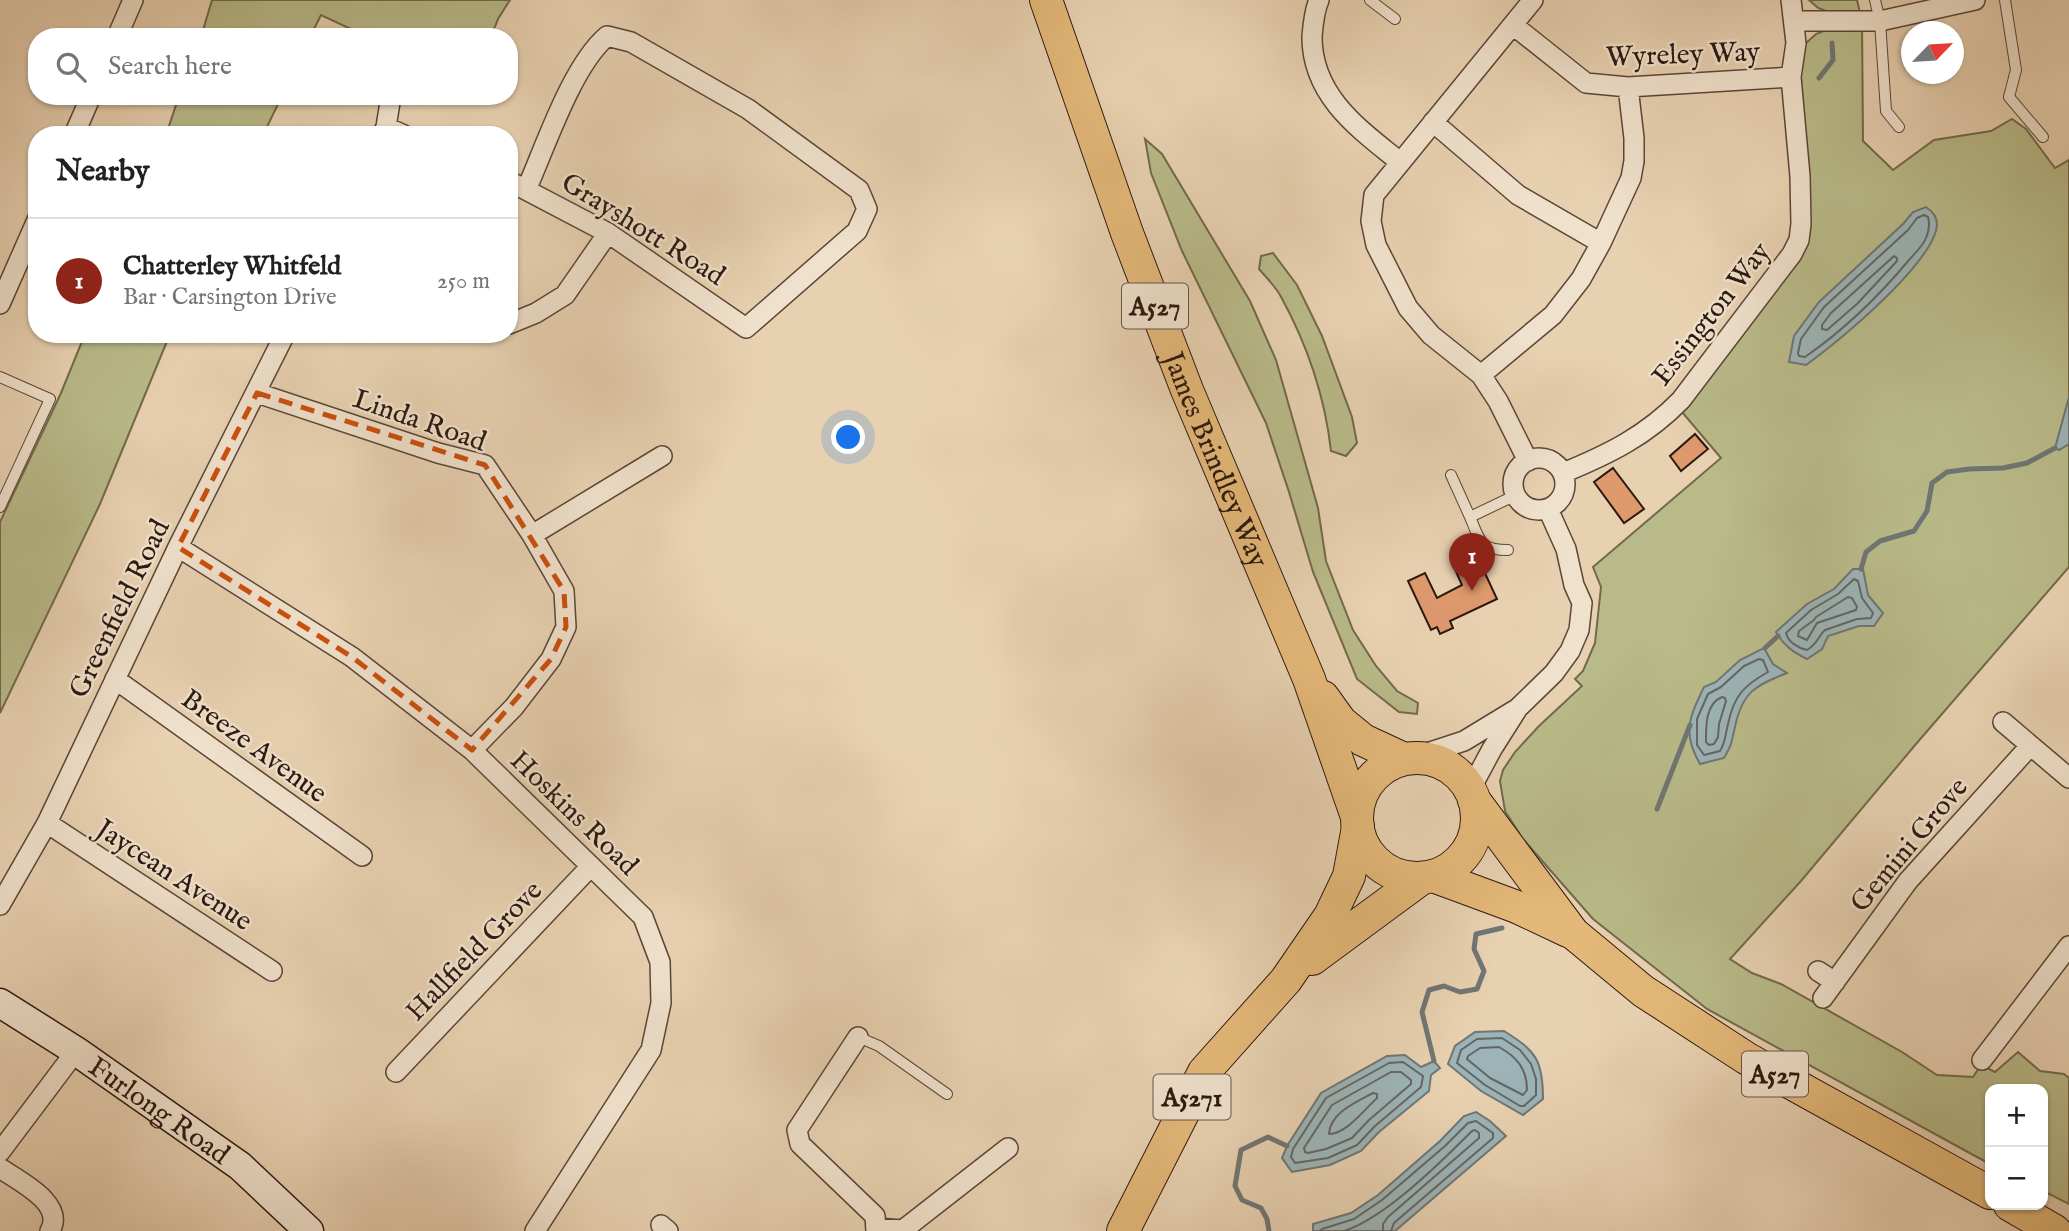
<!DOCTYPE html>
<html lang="en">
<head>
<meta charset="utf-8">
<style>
	:root { --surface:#fff; --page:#f6f6f6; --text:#202124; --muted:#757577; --line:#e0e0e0; --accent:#8f2418 }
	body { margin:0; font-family:"IM FELL English",serif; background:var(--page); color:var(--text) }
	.controls { position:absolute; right:21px; bottom:21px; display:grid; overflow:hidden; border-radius:14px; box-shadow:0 2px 5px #0004 }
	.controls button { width:63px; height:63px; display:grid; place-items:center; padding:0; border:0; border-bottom:2px solid var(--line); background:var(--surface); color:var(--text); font:35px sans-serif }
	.compass { position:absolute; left:1901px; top:21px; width:63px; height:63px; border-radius:50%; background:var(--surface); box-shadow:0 2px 5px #0004; rotate:65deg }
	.you { position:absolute; left:849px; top:438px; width:24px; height:24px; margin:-18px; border:5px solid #fff; border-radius:50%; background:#1a73e8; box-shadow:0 0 0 10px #1a73e833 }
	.badge { display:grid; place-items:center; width:46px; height:46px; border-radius:50%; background:var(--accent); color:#fff; font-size:23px; font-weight:700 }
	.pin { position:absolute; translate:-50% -58px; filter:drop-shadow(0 2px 4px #0008) }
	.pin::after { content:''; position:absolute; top:37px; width:24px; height:21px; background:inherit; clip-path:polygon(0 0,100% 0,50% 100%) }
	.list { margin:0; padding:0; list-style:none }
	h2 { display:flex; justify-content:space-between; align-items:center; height:91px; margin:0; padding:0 28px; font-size:30px }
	h2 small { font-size:23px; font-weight:400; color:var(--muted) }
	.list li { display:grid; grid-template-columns:46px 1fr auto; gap:21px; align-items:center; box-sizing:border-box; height:126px; padding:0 28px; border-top:2px solid var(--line) }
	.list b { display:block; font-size:26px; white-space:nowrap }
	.list p { margin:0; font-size:23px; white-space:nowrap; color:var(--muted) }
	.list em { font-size:23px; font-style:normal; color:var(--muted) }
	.icon { flex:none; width:38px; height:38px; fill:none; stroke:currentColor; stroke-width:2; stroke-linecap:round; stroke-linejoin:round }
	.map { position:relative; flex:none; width:2069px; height:1231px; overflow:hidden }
	.search { position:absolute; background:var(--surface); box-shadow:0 2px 5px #0004; left:28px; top:28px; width:490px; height:77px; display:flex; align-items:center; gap:18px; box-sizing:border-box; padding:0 24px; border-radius:28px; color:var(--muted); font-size:26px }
	.panel { position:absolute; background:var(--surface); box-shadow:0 2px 5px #0004; left:28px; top:126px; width:490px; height:217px; border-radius:28px }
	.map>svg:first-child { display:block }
	.green { fill:#b9ba89; stroke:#72694c; stroke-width:2 }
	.water { fill:#9cb4b7; stroke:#6f7674; stroke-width:2 }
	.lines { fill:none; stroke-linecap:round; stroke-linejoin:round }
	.shore { stroke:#646664; stroke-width:2 }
	.stream { stroke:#6f7674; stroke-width:5 }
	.building { fill:#de996d; stroke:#2c1810; stroke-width:2 }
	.lane-casing { stroke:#5b4638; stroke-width:12 }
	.street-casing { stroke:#5b4638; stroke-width:22 }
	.secondary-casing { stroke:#2c1810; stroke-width:31 }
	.primary-casing { stroke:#2c1810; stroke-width:34 }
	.lane { stroke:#f0e1cc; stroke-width:10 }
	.street { stroke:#f0e1cc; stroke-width:19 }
	.secondary { stroke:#f0e1cc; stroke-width:28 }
	.primary { stroke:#e4b878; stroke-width:32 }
	.marked { fill:none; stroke:#cc4f0d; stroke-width:5; stroke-dasharray:14 9; stroke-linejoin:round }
	.labels { text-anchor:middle; stroke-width:5; stroke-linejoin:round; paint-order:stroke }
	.shield { fill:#f0e1cc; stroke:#675448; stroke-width:2 }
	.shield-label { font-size:26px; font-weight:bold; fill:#2c1810 }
	.street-label { font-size:28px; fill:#2c1810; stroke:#f0e1cc }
</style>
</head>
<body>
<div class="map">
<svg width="2069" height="1231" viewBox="0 0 2069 1231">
	<rect width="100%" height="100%" fill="#e8d1b1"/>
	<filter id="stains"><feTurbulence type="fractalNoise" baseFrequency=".00286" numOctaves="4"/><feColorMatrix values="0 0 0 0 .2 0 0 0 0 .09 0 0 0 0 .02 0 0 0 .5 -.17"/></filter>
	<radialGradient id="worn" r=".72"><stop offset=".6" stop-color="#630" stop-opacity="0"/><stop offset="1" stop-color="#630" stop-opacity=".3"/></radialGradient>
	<path class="green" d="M212 0H510L498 19 491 37H368L321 15 310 37H201Z
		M1809 0H1857L1862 21 1863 141 1893 170 1934 140 1991 131 2012 119 2026 129 2055 168 2069 160V567L1916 744 1801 881 1730 959 1752 973 1781 984 1902 1052 1937 1075 1973 1077 1981 1065 1995 1072 2018 1052 2040 1071 2064 1074 2069 1078V1204L2043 1191V1089H1990V1164L1966 1151 1707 1009 1593 919 1523 839 1505 811 1500 781 1503 770 1515 752 1539 726 1582 686 1575 679 1583 671 1595 643 1601 587 1593 567 1721 458 1676 405 1792 254 1791 77 1806 43 1816 34 1851 20 1818 8Z
		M179 96H282L263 135H166Z
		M1145 139 1162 154 1250 301 1276 360 1318 508 1326 561 1353 630 1376 666 1397 691 1418 703 1417 714 1399 712 1357 679 1313 572 1289 492 1266 423 1182 251 1151 173Z
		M1273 253 1297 285 1322 336 1352 417 1357 443 1346 456 1331 451C1325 397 1306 342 1280 295 1274 285 1266 277 1259 269L1261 256Z
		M85 334H170L100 504 0 713V522L61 393Z"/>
	<path class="water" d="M1926 207C1932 211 1937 217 1937 224 1936 261 1836 344 1806 365L1789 362 1794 336 1819 302 1903 224 1913 212Z
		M2069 397V444L2059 450 2055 448Z
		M1853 569H1863L1868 595 1883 613 1874 626H1859L1828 636 1822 649 1807 659C1793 652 1784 646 1776 632L1807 604 1834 589Z
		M1764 648 1773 664 1787 673C1756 685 1742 692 1735 727 1731 743 1733 742 1724 758L1700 764C1682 733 1689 718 1704 687L1716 682 1740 660Z
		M1504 1031C1536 1051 1543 1060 1543 1099L1523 1115 1481 1091 1448 1064 1455 1046 1475 1032Z
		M1405 1055 1421 1067 1434 1061 1440 1068 1431 1075 1429 1091 1379 1132 1361 1151 1330 1165 1292 1172 1282 1158 1287 1146 1321 1093 1387 1056Z
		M1476 1112 1490 1121 1506 1136 1395 1231H1313V1224L1351 1213 1378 1195 1440 1141 1464 1116Z"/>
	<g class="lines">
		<path class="shore" d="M1924 215 1928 217C1930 224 1929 231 1926 238 1923 246 1915 253 1909 260 1879 296 1844 330 1805 357L1799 356 1798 353 1801 339 1824 307 1908 230 1917 218Z
			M1894 256 1897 258V261L1857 304 1827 330 1822 329V325L1831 313Z
			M1854 579 1858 581 1862 598 1873 613 1871 618 1857 619 1825 630C1817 637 1819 643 1807 650 1798 648 1788 642 1786 633L1811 610 1838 594Z
			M1848 597 1852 598 1857 607 1856 610 1817 623 1807 640 1798 636 1799 631 1814 620 1816 617Z
			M1759 659 1763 660 1768 672C1743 686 1734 696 1728 724 1725 735 1726 741 1720 751L1704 755 1697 745V719L1708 694 1721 687 1744 666Z
			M1722 697 1725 698 1726 701 1719 724 1718 737 1714 744 1709 745 1706 742C1706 727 1705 704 1722 697Z
			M1477 1039 1502 1038 1520 1050 1531 1064 1536 1079V1095L1524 1106H1520L1485 1085 1457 1063 1461 1050Z
			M1499 1047C1517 1057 1527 1069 1527 1090L1523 1095 1490 1078 1467 1059 1468 1056 1480 1048Z
			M1403 1062 1423 1076 1421 1087 1375 1126 1357 1145 1328 1158 1295 1163 1291 1157 1293 1149 1326 1098 1389 1063Z
			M1401 1072 1411 1080V1084L1369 1120 1352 1138 1326 1149 1308 1153 1305 1152 1304 1148 1332 1105 1391 1072Z
			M1373 1093 1377 1094V1098C1364 1110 1346 1134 1329 1134 1330 1113 1356 1102 1373 1093Z
			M1320 1231 1322 1229 1354 1219 1382 1200 1445 1146 1468 1123 1476 1121 1493 1133V1138L1394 1223 1391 1231
			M1344 1231C1385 1218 1441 1162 1472 1131L1475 1130 1479 1133V1138L1388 1217 1383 1224V1231"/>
		<path class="stream" d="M1819 78 1833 60 1832 43
			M1861 569 1866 552 1880 541 1914 531 1927 511 1932 483 1947 472 1969 469 2003 468 2027 463 2055 448
			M1765 648 1778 636
			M1657 809 1690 725
			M1434 1061 1422 1012 1429 990 1444 986 1460 992 1477 989 1484 971 1474 949 1476 934 1502 928
			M1269 1231 1267 1219 1261 1208 1242 1200 1235 1186 1241 1150 1268 1137 1287 1146"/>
	</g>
	<path class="building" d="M1695 434 1708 449 1681 471 1670 456Z
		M1613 468 1644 509 1624 523 1594 482Z
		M1477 556 1497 599 1450 621 1453 628 1440 634 1437 627 1431 630 1408 581 1425 573 1437 598 1462 585 1454 567Z"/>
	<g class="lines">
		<defs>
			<path id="lane" d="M1370 0 1395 19
				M1875 0 1880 21 1886 111 1899 127
				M2005 0 2016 70 2009 97 2043 137
				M0 377 50 399 0 507
				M1451 475 1470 517 1516 495
				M1470 517C1480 540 1479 550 1508 550
				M858 1037 879 1046 947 1094"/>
			<path id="street" d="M1319 0C1314 11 1313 25 1312 37 1312 96 1359 129 1400 162
				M1795 21H1880L1975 0
				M1513 25 1586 83 1628 87 1791 77
				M117 37 133 0
				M1433 122 1518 195 1601 243
				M386 127 404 135
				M74 135 91 96
				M382 135 386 127 391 96
				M509 181 608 233 746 328 857 231 867 209 859 190 748 109 631 42 607 36C572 66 546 145 527 188
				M0 304 37 220
				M509 324 536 313 565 295 608 233
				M1481 375 1553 315 1581 279 1601 243 1631 178 1634 161V138L1628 87
				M257 393 438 453 485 465 532 535 564 591 566 627 551 659 514 707 472 750
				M1513 484a26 26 0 1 1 52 0a26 26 0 1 1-52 0Z
				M1528 461 1498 401 1481 375 1431 335 1408 308 1376 245 1371 221 1374 195 1533 0
				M1563 473C1609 454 1646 436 1681 400L1792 254 1799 240 1801 224 1800 176 1791 77 1796 43 1791 0
				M532 535 662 456
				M178 547 352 657 472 750 643 917 660 962 661 1003 651 1050 535 1231
				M115 679 362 856
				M2003 722 2069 778
				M1415 757 1464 741 1515 710
				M1470 790 1492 749 1518 708 1554 673 1570 651 1579 630 1582 603 1574 585 1566 549 1548 509
				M47 823 272 971
				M0 905 47 823 178 547 285 334
				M1818 971 1835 982
				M1823 998 1908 881 2030 746
				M858 1037 797 1130 800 1144 875 1216 876 1231
				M1982 1060 2069 946
				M396 1072 591 866
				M0 1152 76 1051
				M0 1168C18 1181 66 1203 50 1231
				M661 1225 668 1231
				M876 1228 903 1230 1008 1148"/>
			<g id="secondary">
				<path id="s1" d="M0 1003 76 1051 240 1166 309 1231"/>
			</g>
			<g id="primary">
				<path id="s2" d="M1046 0 1127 233 1187 390 1309 679 1357 817"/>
				<path d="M1323 697 1341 722 1363 740 1404 759"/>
				<circle cx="1417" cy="818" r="60"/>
				<path d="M1474 800 1573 933 1643 991 1746 1058 1990 1193"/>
				<path d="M1433 876 1517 907 1568 931"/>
				<path d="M1312 959 1422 878"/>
				<path d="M2010 1205 2055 1231"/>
				<path d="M1123 1231 1204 1072 1286 980 1330 916 1349 876 1358 827"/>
			</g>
		</defs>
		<use href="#lane" class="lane-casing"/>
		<use href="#street" class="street-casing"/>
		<use href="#secondary" class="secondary-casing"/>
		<use href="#primary" class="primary-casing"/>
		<use href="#lane" class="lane"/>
		<use href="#street" class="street"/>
		<use href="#secondary" class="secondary"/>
		<use href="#primary" class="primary"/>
	</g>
	<path class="marked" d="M257 393 485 465 564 591 566 627 551 659 472 750 352 657 178 547Z"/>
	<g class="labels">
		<g class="shield">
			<rect x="1122" y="283.5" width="66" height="45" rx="5"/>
			<rect x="1742" y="1051.5" width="66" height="45" rx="5"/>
			<rect x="1153.5" y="1074.5" width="77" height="45" rx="5"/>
		</g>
		<g class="shield-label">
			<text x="1155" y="315">A527</text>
			<text x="1775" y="1083">A527</text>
			<text x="1192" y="1106">A5271</text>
		</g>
		<g class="street-label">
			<text transform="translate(1683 53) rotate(-2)" y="10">Wyreley Way</text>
			<text transform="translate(644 228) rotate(32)" y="10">Grayshott Road</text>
			<text transform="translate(1710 313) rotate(-52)" y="10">Essington Way</text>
			<text transform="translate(420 419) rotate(19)" y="10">Linda Road</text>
			<text dy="10" stroke="none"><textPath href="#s2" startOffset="490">James Brindley Way</textPath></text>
			<text transform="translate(118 608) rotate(-64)" y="10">Greenfield Road</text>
			<text transform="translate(255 745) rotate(36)" y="10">Breeze Avenue</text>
			<text transform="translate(575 812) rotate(44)" y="10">Hoskins Road</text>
			<text transform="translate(1908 844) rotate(-50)" y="10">Gemini Grove</text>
			<text transform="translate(175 874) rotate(33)" y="10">Jaycean Avenue</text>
			<text transform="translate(473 950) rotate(-46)" y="10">Hallfield Grove</text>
			<text dy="10" stroke="none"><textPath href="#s1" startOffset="192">Furlong Road</textPath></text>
		</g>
	</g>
	<rect width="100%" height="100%" filter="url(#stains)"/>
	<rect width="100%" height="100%" fill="url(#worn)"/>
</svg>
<div class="controls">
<button>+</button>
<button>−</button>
</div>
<svg class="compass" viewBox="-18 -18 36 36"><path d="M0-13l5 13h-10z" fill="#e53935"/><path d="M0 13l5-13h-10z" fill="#757577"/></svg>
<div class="you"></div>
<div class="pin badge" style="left:1472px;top:591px">1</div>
<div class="search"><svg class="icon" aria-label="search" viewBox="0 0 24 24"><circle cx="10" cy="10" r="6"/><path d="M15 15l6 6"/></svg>Search here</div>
<section class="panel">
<h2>Nearby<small></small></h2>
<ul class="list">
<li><span class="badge">1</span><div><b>Chatterley Whitfeld</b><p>Bar · Carsington Drive</p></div><em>250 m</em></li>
</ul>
</section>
</div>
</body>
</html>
